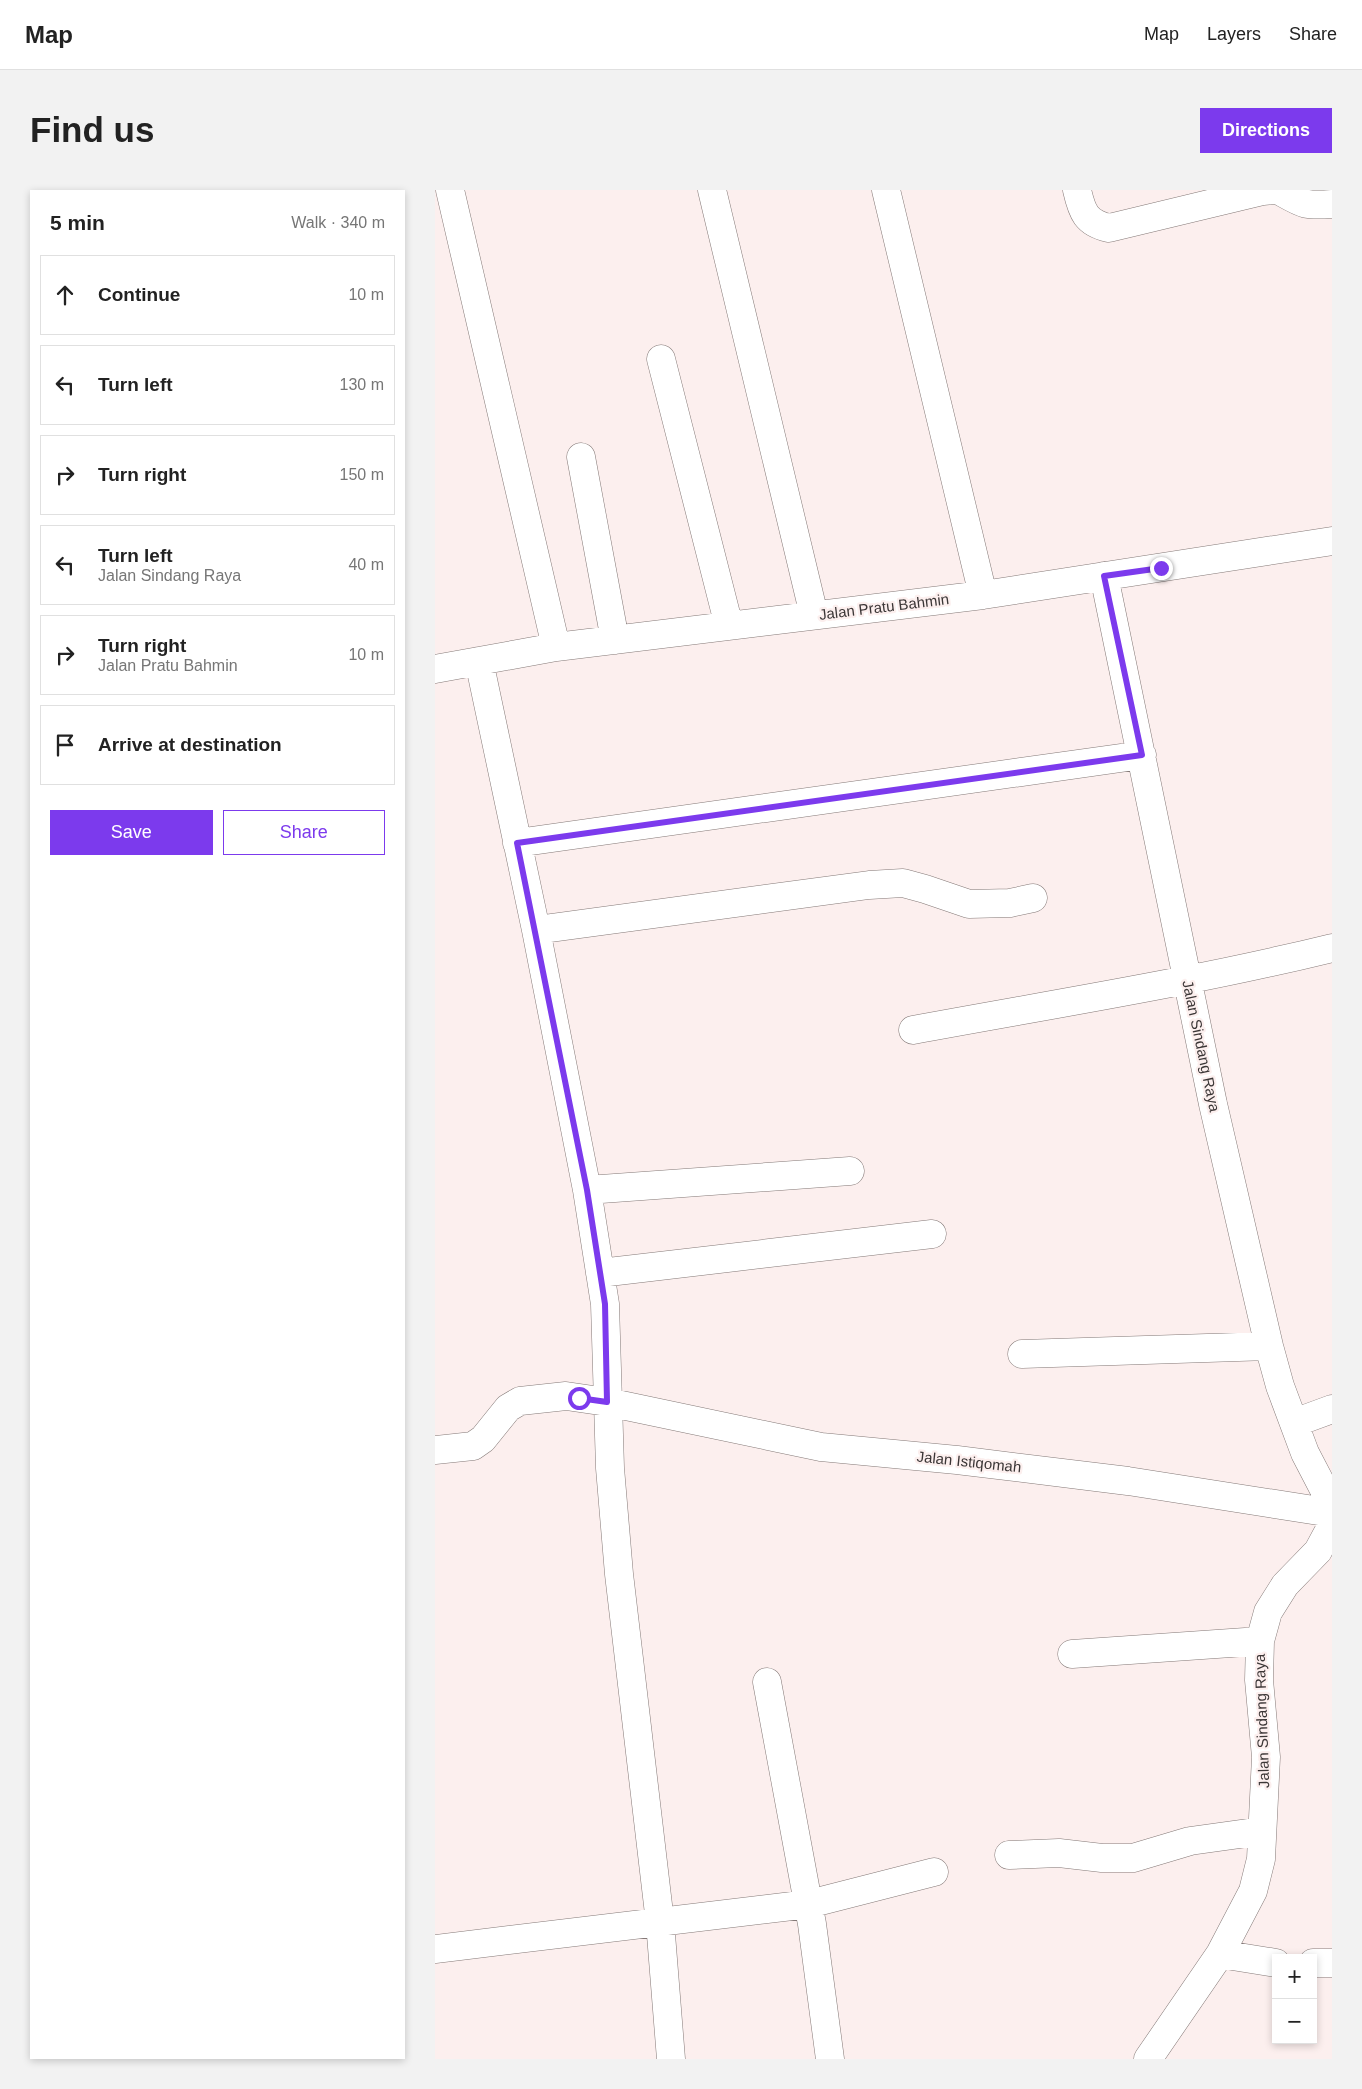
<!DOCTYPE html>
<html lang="en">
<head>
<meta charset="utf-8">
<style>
	:root { --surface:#fff; --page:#f2f2f2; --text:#222; --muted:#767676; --line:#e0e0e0; --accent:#7c3aed }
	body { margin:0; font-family:Helvetica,sans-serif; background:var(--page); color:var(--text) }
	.controls { position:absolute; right:15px; bottom:15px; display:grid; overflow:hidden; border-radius:0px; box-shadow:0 2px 8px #0003 }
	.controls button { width:45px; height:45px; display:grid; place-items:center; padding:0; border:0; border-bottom:1px solid var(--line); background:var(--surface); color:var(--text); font:25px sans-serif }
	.stop { position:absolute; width:15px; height:15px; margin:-11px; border:4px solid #7c3aed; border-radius:50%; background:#fff }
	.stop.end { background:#7c3aed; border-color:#fff; box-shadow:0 1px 5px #0008 }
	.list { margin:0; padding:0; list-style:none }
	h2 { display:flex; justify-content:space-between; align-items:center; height:65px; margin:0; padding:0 20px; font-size:21px }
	h2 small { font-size:16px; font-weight:400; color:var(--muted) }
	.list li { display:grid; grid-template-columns:32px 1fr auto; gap:15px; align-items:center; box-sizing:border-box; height:80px; margin:0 10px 10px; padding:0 10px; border:1px solid var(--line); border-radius:0px }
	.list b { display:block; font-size:19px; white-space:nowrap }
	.list p { margin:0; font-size:16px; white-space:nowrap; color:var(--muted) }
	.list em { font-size:16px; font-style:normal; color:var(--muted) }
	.actions { display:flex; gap:10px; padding:15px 20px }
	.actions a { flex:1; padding:11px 0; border:1px solid var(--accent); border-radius:0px; text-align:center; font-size:18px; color:var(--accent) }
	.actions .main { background:var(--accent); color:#fff }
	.icon { flex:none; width:28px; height:28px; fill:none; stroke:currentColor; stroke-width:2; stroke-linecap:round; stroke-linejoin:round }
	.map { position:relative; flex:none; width:897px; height:1869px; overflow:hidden; border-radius:0px }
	header { display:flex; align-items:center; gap:30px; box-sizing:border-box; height:70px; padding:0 25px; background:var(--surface); border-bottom:1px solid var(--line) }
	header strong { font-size:24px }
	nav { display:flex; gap:28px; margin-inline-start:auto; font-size:18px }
	.intro { display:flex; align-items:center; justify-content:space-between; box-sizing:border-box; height:120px; padding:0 30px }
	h1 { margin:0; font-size:35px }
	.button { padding:12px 22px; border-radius:0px; background:var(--accent); color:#fff; font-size:18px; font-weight:700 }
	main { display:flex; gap:30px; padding:0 30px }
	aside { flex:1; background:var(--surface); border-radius:0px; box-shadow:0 2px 8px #0003 }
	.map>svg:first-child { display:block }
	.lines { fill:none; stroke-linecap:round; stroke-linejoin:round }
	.minor-casing { stroke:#847977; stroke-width:29 }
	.minor { stroke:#fff; stroke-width:28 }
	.route { stroke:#7c3aed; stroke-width:6 }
	.labels { text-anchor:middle; stroke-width:4.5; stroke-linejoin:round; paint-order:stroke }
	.street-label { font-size:15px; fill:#3b3636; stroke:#fcefee }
</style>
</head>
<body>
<header>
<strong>Map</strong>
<nav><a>Map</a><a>Layers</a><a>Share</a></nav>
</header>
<div class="intro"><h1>Find us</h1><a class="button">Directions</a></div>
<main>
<aside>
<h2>5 min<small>Walk · 340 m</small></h2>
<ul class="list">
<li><svg class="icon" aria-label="ahead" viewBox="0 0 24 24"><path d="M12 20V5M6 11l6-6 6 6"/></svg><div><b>Continue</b></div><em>10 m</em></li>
<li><svg class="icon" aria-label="left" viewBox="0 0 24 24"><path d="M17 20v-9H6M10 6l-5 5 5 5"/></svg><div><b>Turn left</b></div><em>130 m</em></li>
<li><svg class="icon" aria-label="right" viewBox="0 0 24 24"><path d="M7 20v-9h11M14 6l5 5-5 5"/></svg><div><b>Turn right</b></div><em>150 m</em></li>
<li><svg class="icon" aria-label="left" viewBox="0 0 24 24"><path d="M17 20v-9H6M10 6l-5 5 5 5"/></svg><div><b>Turn left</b><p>Jalan Sindang Raya</p></div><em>40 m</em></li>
<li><svg class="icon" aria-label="right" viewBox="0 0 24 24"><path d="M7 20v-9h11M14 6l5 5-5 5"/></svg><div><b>Turn right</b><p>Jalan Pratu Bahmin</p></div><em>10 m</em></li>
<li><svg class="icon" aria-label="arrive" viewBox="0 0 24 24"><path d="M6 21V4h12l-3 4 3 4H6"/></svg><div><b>Arrive at destination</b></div></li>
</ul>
<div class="actions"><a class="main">Save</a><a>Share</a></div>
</aside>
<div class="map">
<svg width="897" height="1869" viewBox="0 0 897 1869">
	<rect width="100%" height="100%" fill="#fcefee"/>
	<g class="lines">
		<defs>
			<path id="minor" d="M15 0 121 457
				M277 0 379 425
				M451 0 548 405
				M642 0C647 22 651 33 674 38L828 1 840 0
				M843 0C868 14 868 16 897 14
				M226 169 294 436
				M146 267 180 450
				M669 386 778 914 834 1156 845 1196 870 1263 897 1315
				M44 471 101 740 152 1000 170 1114 175 1278 184 1384 225 1732 236 1869
				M0 479 121 457 548 405 897 351
				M82 653 707 565
				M101 740 434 695 468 693 490 699 534 714 575 713 598 708
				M478 840C618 814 759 792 897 758
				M152 1000 415 981
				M165 1083 497 1044
				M587 1164 834 1156
				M859 1233 897 1219
				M0 1260 38 1256 48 1249 73 1218 85 1211 131 1206 172 1212 386 1257 522 1270 693 1291 897 1323
				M637 1464 825 1451
				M332 1492 377 1734 395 1869
				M574 1665 624 1663 667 1668H698L755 1651 827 1641
				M0 1759 374 1714 499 1682
				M785 1764 841 1773
				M878 1773H897
				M713 1869 785 1764 818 1701 826 1669 831 1567 824 1490 825 1451 833 1422 850 1395 883 1361 897 1335"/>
		</defs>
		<use href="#minor" class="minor-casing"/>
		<use href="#minor" class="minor"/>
	</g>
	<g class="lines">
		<path class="route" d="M144 1208 172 1212 170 1114 152 1000 82 653 707 565 669 386 726 378"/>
	</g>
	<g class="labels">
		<g class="street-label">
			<text transform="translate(449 417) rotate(-7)" y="5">Jalan Pratu Bahmin</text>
			<text transform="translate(766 856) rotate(78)" y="5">Jalan Sindang Raya</text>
			<text transform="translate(534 1272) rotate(6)" y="5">Jalan Istiqomah</text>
			<text transform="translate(827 1531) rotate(-92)" y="5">Jalan Sindang Raya</text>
		</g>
	</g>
</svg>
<div class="controls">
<button>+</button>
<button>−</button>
</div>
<div class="stop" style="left:144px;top:1208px"></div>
<div class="stop end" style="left:726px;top:378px"></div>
</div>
</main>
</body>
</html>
